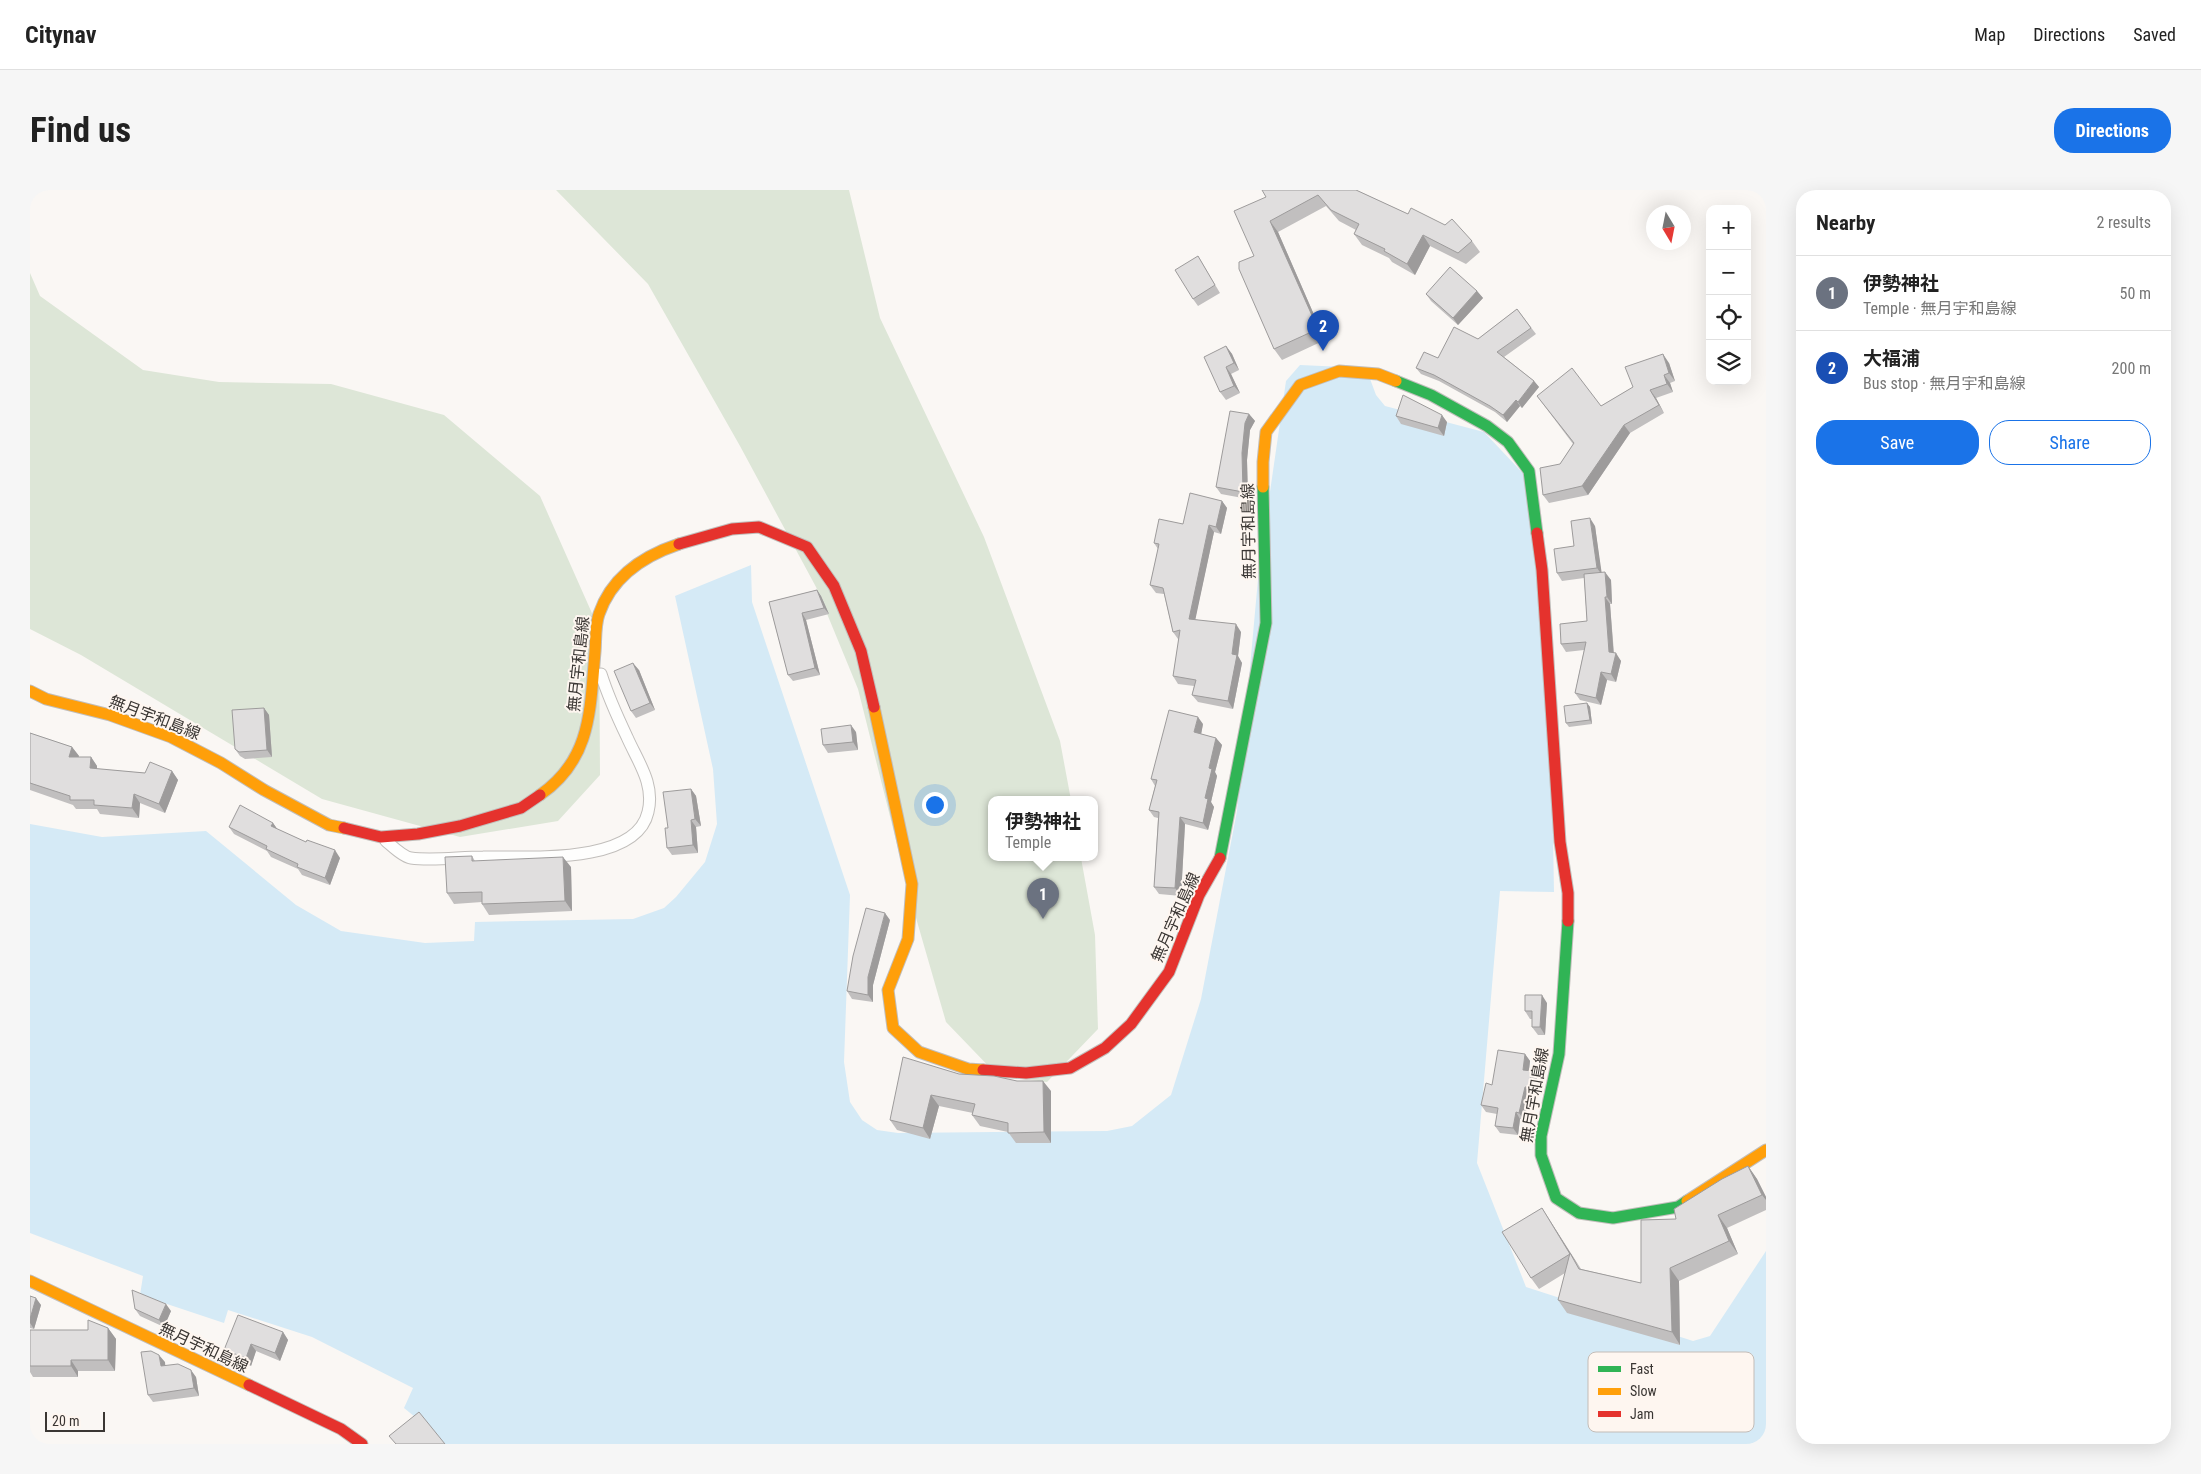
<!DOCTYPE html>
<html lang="en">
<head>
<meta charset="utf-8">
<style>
	:root { --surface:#fff; --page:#f6f6f6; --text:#222; --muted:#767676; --line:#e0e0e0; --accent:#1a73e8 }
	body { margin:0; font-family:"Roboto Condensed","Noto Sans JP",sans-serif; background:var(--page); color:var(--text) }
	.controls { position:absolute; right:15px; top:15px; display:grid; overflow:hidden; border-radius:10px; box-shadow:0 5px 20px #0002 }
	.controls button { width:45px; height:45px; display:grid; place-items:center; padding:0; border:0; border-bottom:1px solid var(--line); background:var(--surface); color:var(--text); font:25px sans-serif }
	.compass { position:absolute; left:1616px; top:15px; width:45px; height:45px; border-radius:50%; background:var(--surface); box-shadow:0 5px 20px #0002; rotate:170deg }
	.scale { position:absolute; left:15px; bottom:12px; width:60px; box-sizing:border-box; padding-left:5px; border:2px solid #3a3633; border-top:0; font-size:14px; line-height:18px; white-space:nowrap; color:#3a3633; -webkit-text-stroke:4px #fef6f0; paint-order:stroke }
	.you { position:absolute; left:904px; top:614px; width:18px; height:18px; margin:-12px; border:4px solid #fff; border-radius:50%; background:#1a73e8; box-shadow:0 0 0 8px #1a73e833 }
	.badge { display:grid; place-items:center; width:32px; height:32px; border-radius:50%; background:var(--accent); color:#fff; font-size:16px; font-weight:700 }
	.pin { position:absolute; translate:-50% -41px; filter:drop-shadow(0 1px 2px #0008) }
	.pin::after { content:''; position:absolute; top:26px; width:18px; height:15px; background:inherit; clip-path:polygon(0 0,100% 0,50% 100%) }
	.popup { position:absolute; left:958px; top:606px; width:110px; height:65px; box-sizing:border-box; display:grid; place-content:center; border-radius:10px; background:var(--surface); filter:drop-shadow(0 1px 4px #0005); font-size:16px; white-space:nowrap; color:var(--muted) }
	.popup b { font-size:19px; color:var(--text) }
	.popup::after { content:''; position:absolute; left:50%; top:100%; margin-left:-10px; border:10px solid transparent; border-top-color:var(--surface) }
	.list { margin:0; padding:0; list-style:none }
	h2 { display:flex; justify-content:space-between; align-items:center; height:65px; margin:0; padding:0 20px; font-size:21px }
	h2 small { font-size:16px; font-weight:400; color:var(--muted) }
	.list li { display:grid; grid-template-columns:32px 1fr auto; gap:15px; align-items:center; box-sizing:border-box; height:75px; padding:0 20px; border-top:1px solid var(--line) }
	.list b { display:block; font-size:19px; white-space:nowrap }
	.list p { margin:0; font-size:16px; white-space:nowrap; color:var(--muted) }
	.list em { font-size:16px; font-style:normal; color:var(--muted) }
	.actions { display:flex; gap:10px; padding:15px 20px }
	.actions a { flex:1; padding:11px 0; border:1px solid var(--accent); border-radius:20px; text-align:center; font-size:18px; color:var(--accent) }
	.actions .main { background:var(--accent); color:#fff }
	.icon { flex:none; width:28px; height:28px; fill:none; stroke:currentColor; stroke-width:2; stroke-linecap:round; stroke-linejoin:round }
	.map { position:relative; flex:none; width:1736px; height:1254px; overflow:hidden; border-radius:20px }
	header { display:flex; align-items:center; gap:30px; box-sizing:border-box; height:70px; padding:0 25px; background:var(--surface); border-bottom:1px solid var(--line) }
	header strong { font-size:24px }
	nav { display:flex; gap:28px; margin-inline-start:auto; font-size:18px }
	.intro { display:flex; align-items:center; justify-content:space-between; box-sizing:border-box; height:120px; padding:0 30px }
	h1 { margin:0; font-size:35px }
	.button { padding:12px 22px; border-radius:20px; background:var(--accent); color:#fff; font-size:18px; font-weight:700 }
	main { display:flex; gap:30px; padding:0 30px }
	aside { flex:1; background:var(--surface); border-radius:20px; box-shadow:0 5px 20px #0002 }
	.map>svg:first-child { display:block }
	.green { fill:#dde6d7 }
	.water { fill:#d5eaf6 }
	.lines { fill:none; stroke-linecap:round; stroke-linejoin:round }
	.lane-casing { stroke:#c1bebb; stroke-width:13 }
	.fast-casing { stroke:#c1bebb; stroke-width:13 }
	.slow-casing { stroke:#c1bebb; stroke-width:13 }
	.jam-casing { stroke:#c1bebb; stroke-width:13 }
	.lane { stroke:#fefefd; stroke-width:11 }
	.fast { stroke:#30b455; stroke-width:11 }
	.slow { stroke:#ff9f0a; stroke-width:11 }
	.jam { stroke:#e5322d; stroke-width:11 }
	.wall { fill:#c1bfbf }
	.shaded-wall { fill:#9d9b9b }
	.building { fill:#e0dede; stroke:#9d9b9b }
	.labels { text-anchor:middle; stroke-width:4; stroke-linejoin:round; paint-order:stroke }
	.street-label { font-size:16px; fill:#3a3633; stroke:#fef6f0 }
	.key { fill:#fef6f0; stroke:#c3bcb7; stroke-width:1 }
	.key-label { font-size:14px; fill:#3a3633 }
</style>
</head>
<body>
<header>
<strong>Citynav</strong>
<nav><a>Map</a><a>Directions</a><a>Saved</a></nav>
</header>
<div class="intro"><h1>Find us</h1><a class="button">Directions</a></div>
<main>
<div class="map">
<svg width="1736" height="1254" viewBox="0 0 1736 1254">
	<rect width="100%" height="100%" fill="#faf7f4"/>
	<path class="green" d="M526 0H819L850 128 954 347 1030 551 1041 610H962V668H1051L1065 745 1068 839 1017 892 968 886 916 832 882 714 828 499 786 397 710 256 618 94Z
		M0 83 10 106 113 180 189 192 301 194 414 225 510 306 569 439 570 585 528 631 430 647 292 609 51 465 0 439Z"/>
	<path class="water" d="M1270 175 1336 178 1346 205 1355 216 1454 242 1503 294 1518 374 1524 702 1470 701 1447 973 1496 1097 1663 1151 1680 1146 1736 1061V1254H410L390 1231 374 1218 383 1198 282 1147 198 1120 194 1133 110 1105 113 1086 0 1043V634L72 647 176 641 266 715 311 741 395 753 444 751 445 732 603 729 634 718 646 707 675 672 687 634 683 579 645 406 721 375 722 412 820 705 814 872 820 912 832 930 847 940 868 943 1077 941 1102 936 1141 905 1171 809 1207 621 1229 378 1256 191Z"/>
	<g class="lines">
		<defs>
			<path id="lane" d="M356 651C362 656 373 667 381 668 402 671 430 667 453 667 494 666 606 676 618 622 625 594 608 572 597 547 587 526 578 506 571 484"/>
			<path id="fast" d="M1366 191 1401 205 1457 236 1478 252 1499 281 1507 343
				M1190 668 1236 433 1233 297
				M1538 731 1529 864 1511 946V965L1526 1008 1549 1023 1583 1028 1648 1017 1657 1011"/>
			<path id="slow" d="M1233 297V272L1236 242 1270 195 1309 181 1348 184 1366 191
				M0 501 16 509 80 525 141 547 191 573 234 600 299 635 314 638
				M844 517 882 694 878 749 858 800 863 838 889 862 938 879 953 880
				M510 605C562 569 560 519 565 462 566 450 565 435 569 424 582 386 613 366 649 354
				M1657 1011 1736 960
				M0 1091 219 1195"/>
			<path id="jam" d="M1507 343 1512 380 1530 652 1538 703V731
				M649 354 702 339 729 337 777 357 804 396 831 461 844 517
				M314 638 351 647 388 644 430 636 491 618 510 605
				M953 880 996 883 1040 878 1075 858 1101 834 1139 782 1169 705 1190 668
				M219 1195 311 1239 332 1254"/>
		</defs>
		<use href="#lane" class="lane-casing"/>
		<use href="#fast" class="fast-casing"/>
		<use href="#slow" class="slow-casing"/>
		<use href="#jam" class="jam-casing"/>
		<use href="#lane" class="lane"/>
		<use href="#fast" class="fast"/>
		<use href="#slow" class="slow"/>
		<use href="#jam" class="jam"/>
	</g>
	<path class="wall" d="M1326 0 1378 24 1442 51 1450 62 1436 74 1400 56 1385 85 1362 72 1359 68 1332 55 1324 44 1326 40 1309 31 1296 16 1248 42 1295 150 1252 170 1244 159 1224 66 1236 7Z
		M1168 66 1190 103 1168 116 1163 109Z
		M1447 101 1453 108 1428 135 1401 111 1396 104Z
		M1487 119 1506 144 1474 167 1504 191 1509 197 1492 218 1490 216 1477 232 1465 222 1409 191 1391 184 1386 178 1448 149Z
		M1196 156 1202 164 1209 180 1201 184 1210 203 1196 210 1190 202Z
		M1639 173 1645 191 1640 193 1643 202 1626 208 1634 223 1600 243 1558 305 1519 313 1513 305 1530 274 1543 254 1507 206 1571 216 1603 197Z
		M1219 224 1225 231 1220 240 1217 270 1218 309 1191 304 1186 297Z
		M1366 226 1417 232 1414 246 1371 234Z
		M1192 311 1197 318 1191 344 1184 342 1165 429 1211 442 1208 466 1212 473 1203 519 1168 512 1162 505 1164 496 1148 494 1143 486 1149 449H1148L1143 442 1134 404 1126 403 1120 395 1128 359 1124 353Z
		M1565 336 1571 383 1581 390 1582 414H1580L1584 463 1591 471 1586 492 1577 490 1571 515 1550 510 1545 503 1554 460 1536 462 1531 454 1557 431 1554 388 1532 391 1527 383 1544 356Z
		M787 400 791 406 799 424 776 430 790 485 763 491 758 485 739 412Z
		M609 480 625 520 606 528 601 521Z
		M1557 513 1560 517 1562 534 1539 537 1536 533Z
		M234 518 239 525 242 567 215 569 210 566 205 559Z
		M1173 534 1171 544 1186 548 1192 555 1185 582 1187 586 1181 612 1184 617 1178 640 1155 634 1151 706 1129 704 1124 697 1128 628 1124 627 1119 620 1125 596 1121 589Z
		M826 542 828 560 798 563 793 555Z
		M0 543 42 557 49 566 48 567H61L67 576V579L115 583 142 581 148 590 135 623 110 613 109 628 70 624 67 619H46L43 615 0 600Z
		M661 599 666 606 671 636 666 637 668 663 642 665 637 658 638 638Z
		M243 633 247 639 310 668 300 695 272 685 268 679 241 667 237 661 204 644 199 637Z
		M442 666 445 671 541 677 542 721 459 725 452 714V712L424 714 417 703Z
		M860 730 843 795V812L822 809 817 801Z
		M1517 813 1515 845H1508L1502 837V829H1500L1495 821Z
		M1495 864 1500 871 1499 881H1502L1507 888 1504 904H1500L1494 930 1490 929 1488 945 1470 943 1465 936 1467 924 1456 922 1451 915 1462 895Z
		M929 884 1021 901V953H986L978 942 950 936 942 925 943 923 909 916 900 949 867 940 860 930Z
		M1718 976 1727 989 1736 1007V1020L1697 1038 1708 1064 1649 1091 1650 1155 1537 1123 1528 1110 1535 1083 1509 1099 1501 1088 1512 1018 1519 1029 1551 1079 1611 1093 1646 1029Z
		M0 1106 11 1115 4 1139 0 1138Z
		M105 1119 141 1121 134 1137 110 1126Z
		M78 1138 86 1149 85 1181H48V1187H3L0 1182V1140H58Z
		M253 1142 258 1150 250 1171 226 1161 221 1176 199 1167 194 1160Z
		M135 1172V1176L166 1187 169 1206 123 1212 118 1205Z"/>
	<path class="shaded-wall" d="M1240 31 1248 42 1295 150 1288 139Z
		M1393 45 1400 56 1385 85 1377 74Z
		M1447 101 1453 108 1428 135 1423 128Z
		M1196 156 1202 164 1209 180 1204 173Z
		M1633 164 1639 173 1645 191 1639 183Z
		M1196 177 1201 184 1210 203 1204 196Z
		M1634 185 1640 193 1643 202 1637 194Z
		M1504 191 1509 197 1492 218 1488 212Z
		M1620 200 1626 208 1634 223 1629 215Z
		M1486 210 1490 216 1477 232 1473 225Z
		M1219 224 1225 231 1220 240 1217 270 1218 309 1213 302 1212 263 1215 233Z
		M1412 225 1417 232 1414 246 1408 238Z
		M1594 235 1600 243 1558 305 1552 296Z
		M1192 311 1197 318 1191 344 1186 337Z
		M1560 328 1565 336 1572 385 1567 378Z
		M1179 335 1184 342 1164 436 1159 429Z
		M1575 382 1581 390 1582 414 1577 407Z
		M787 400 791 406 799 424 794 418Z
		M1575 407 1580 414 1584 469 1579 462Z
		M772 423 776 430 790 485 785 478Z
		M1206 434 1211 442 1208 466 1212 473 1203 519 1198 511 1202 464Z
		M1586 463 1591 471 1586 492 1581 484Z
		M603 473 609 480 625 520 620 513Z
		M1571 482 1577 490 1571 515 1566 508Z
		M1557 513 1560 517 1562 534 1560 530Z
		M234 518 239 525 242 567 237 560Z
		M1168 527 1173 534 1170 550 1164 542Z
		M821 535 826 542 828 560 823 552Z
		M1186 548 1192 555 1185 582 1187 586 1181 612 1184 617 1178 640 1173 633 1175 608 1179 578Z
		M42 557 49 566 45 576 39 567Z
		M61 567 67 576V587L60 578Z
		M142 581 148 590 135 623 129 614Z
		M661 599 666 606 671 636 665 629Z
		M104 604 110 613 109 628 102 618Z
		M1150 627 1155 634 1151 706 1145 698Z
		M661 630 666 637 668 663 663 655Z
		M243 633 248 640 241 636Z
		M305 660 310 668 300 695 295 688Z
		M533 667 541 677 542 721 535 711Z
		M855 723 860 730 843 795V812L838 805V787Z
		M1512 805 1517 813 1515 845 1510 837Z
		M1495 864 1500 871 1498 887 1493 880Z
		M1502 881 1507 888 1504 904 1499 897Z
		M1013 891 1021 901V953L1014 942Z
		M1495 897 1500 904 1494 930 1489 923Z
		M901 905 909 916 900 949 893 938Z
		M1486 922 1490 929 1488 945 1483 938Z
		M1718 976 1727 989 1736 1007V1010L1732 1005Z
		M1512 1018 1519 1029 1548 1075 1540 1064Z
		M1688 1025 1697 1038 1708 1064 1699 1051Z
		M1640 1078 1649 1091 1650 1155 1642 1142Z
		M6 1108 11 1115 4 1139 0 1133V1129Z
		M136 1114 141 1121 134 1137 129 1130Z
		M78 1138 86 1149 85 1181 78 1170Z
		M253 1142 258 1150 250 1171 245 1163Z
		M221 1154 226 1161 221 1176 216 1168Z
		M129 1165 135 1172 136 1184 131 1176Z
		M41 1170 48 1181V1187L41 1176Z
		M161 1180 166 1187 169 1206 164 1198Z"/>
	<path class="building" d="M1232 0H1326L1378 24 1381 18 1415 35 1422 29 1442 51 1428 63 1393 45 1377 74 1354 61 1355 59 1324 44 1329 34 1301 20 1288 5 1240 31 1288 139 1244 159 1209 79V72L1224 66 1204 21 1236 7Z
		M1168 66 1185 95 1163 109 1145 80Z
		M1420 77 1447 101 1423 128 1396 104Z
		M1487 119 1501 138 1467 162 1504 191 1488 212 1486 210 1473 225 1460 216 1404 185 1386 178 1394 162 1408 168 1424 137 1448 149Z
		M1196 156 1204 173 1196 177 1204 196 1190 202 1174 167Z
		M1633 164 1639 183 1634 185 1637 194 1620 200 1629 215 1594 235 1552 296 1513 305 1510 278 1530 274 1544 253 1507 206 1542 178 1571 216 1603 197 1595 177Z
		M1373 205 1412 225 1408 238 1366 226Z
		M1200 221 1219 224 1215 233 1212 263 1213 302 1186 297Z
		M1160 303 1192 311 1186 337 1179 335 1159 429 1206 434 1202 464 1207 465 1198 511 1162 505 1166 490 1143 486 1150 440 1143 442 1133 398 1120 395 1129 354 1124 353 1129 329 1153 334Z
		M1560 328 1567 378 1527 383 1524 359 1544 356 1541 331Z
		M1575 382 1577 407H1575L1579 462 1586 463 1581 484 1571 482 1566 508 1545 503 1556 452 1531 454 1530 434 1557 431 1554 384Z
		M787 400 794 418 772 423 785 478 758 485 739 412Z
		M603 473 620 513 601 521 584 481Z
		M1557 513 1560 530 1536 533 1534 516Z
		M234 518 237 560 209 562 205 559 202 520Z
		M1139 520 1168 527 1164 542 1186 548 1179 578 1182 579 1175 608 1178 609 1173 633 1150 627 1145 698 1124 697 1129 622 1119 620 1127 590 1121 589Z
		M821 535 823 552 793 555 791 539Z
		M0 543 42 557 39 567H61L60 578 115 583 120 572 142 581 129 614 104 604 102 618 64 615V610H40V606L0 593Z
		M661 599 665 629 661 630 663 655 637 658 635 638H638L633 602Z
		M210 615 243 633 241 636 276 652 277 650 305 660 295 688 267 677 268 674 236 659 237 656 199 637Z
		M442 666V671L533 667 535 711 452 714V702L417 703 415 667Z
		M836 718 855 723 838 787V805L817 801 823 766Z
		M1495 805H1512L1510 837H1502V821H1495Z
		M1468 860 1495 864 1493 880 1502 881 1499 897H1495L1489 923 1486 922 1483 938 1465 936 1468 918 1451 915 1456 893 1462 895Z
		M873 867 929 884 964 886 987 891H1013L1014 942 978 943V933L942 925 945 914 901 905 893 938 860 930Z
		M1718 976 1732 1005 1688 1025 1699 1051 1640 1078 1642 1142 1528 1110 1540 1063 1549 1079 1611 1093V1030L1646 1029 1644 1019 1692 989Z
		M1512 1018 1540 1064 1501 1088 1472 1042Z
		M102 1100 136 1114 129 1130 105 1119Z
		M0 1106 6 1108 0 1129Z
		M208 1125 253 1142 245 1163 221 1154 216 1168 194 1160Z
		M58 1130 78 1138V1170H41V1176H0V1140H58Z
		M121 1161 129 1165 131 1176 148 1174 161 1180 164 1198 118 1205 111 1162Z
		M389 1222 415 1254H366L359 1246Z"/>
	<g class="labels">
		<g class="street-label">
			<text transform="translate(1218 341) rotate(-91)" y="6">無月宇和島線</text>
			<text transform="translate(548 474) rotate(-84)" y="6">無月宇和島線</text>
			<text transform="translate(125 527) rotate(21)" y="6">無月宇和島線</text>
			<text transform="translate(1145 727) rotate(-66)" y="6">無月宇和島線</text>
			<text transform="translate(1504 905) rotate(-80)" y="6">無月宇和島線</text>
			<text transform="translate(174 1157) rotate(25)" y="6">無月宇和島線</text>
		</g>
	</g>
	<rect x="1558" y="1162" width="166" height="80" rx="8" class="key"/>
	<rect x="1568" y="1176" width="23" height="6" fill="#30b455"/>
	<rect x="1568" y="1198" width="23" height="7" fill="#ff9f0a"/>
	<rect x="1568" y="1221" width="23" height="6" fill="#e5322d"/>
	<g class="key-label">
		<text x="1600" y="1184">Fast</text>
		<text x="1600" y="1206">Slow</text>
		<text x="1600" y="1229">Jam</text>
	</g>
</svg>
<div class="controls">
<button>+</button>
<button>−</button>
<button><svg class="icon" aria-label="locate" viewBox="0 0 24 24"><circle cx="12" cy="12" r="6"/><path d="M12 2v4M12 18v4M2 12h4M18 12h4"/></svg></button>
<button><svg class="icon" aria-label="layers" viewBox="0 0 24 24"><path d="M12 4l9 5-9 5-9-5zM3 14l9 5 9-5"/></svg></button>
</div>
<svg class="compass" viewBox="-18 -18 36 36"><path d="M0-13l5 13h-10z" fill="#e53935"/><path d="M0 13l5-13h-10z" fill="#767676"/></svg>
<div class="scale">20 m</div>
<div class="you"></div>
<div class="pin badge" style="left:1013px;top:729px;background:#6b7280">1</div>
<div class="popup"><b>伊勢神社</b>Temple</div>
<div class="pin badge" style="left:1293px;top:161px;background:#1a4fb4">2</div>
</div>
<aside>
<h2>Nearby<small>2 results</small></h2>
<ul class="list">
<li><span class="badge" style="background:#6b7280">1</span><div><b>伊勢神社</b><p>Temple · 無月宇和島線</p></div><em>50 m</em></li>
<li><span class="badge" style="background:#1a4fb4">2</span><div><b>大福浦</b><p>Bus stop · 無月宇和島線</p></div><em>200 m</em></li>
</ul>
<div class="actions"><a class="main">Save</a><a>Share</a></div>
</aside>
</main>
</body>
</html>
